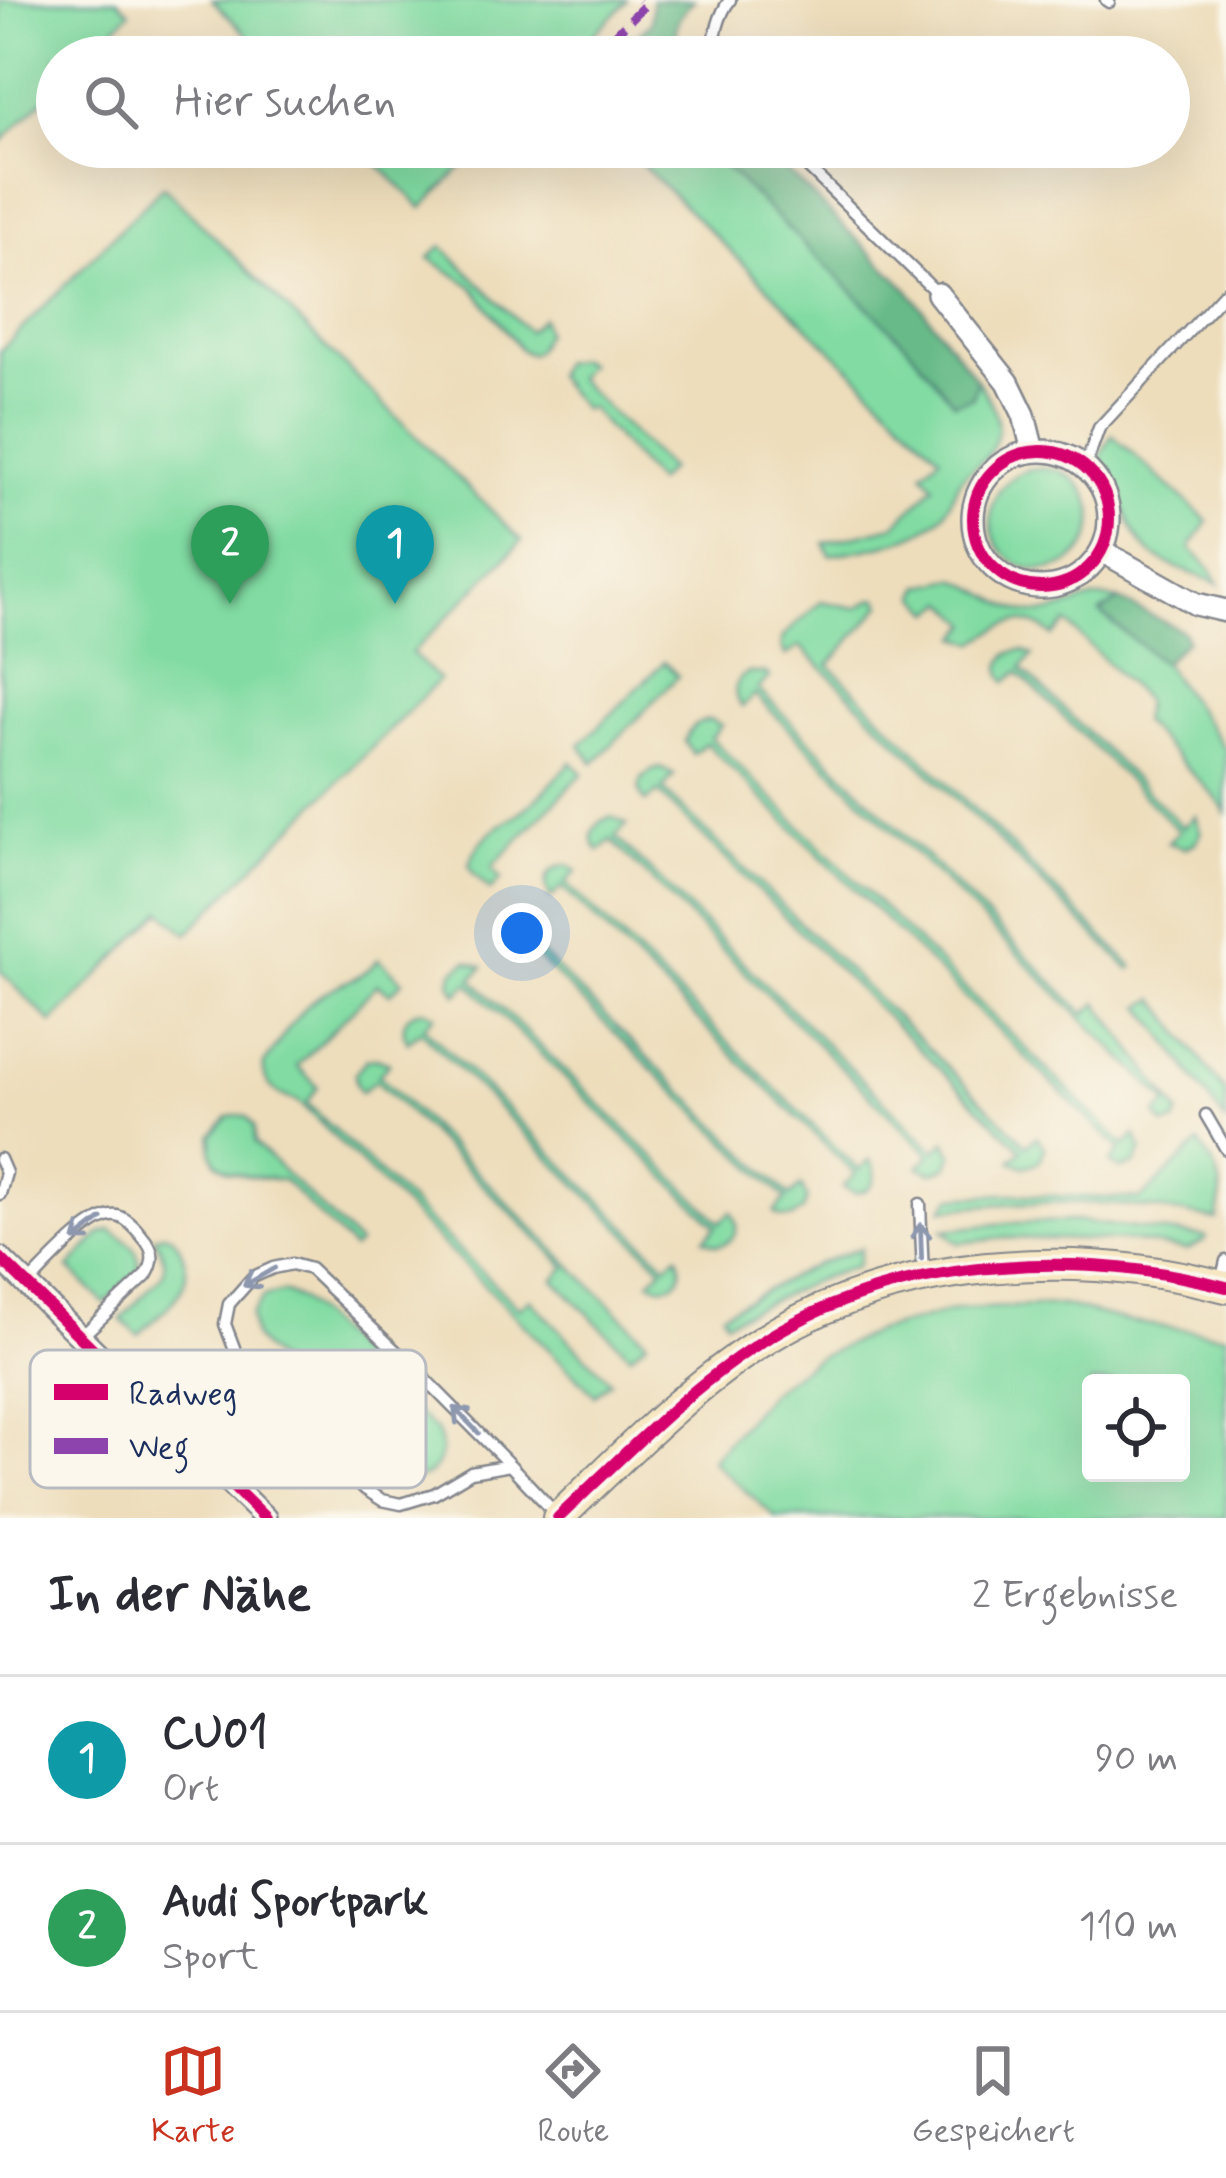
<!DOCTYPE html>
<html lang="de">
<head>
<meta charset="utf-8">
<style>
	:root { --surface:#fff; --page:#f7f7f7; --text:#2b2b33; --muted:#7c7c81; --line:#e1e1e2; --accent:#c8321e }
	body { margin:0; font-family:Mynerve,sans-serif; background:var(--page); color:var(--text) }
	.controls { position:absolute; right:36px; bottom:36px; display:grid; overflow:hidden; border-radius:12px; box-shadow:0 12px 48px #0002 }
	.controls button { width:108px; height:108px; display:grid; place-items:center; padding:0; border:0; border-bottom:3px solid var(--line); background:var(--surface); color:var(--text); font:60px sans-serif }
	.you { position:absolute; left:522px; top:933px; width:42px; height:42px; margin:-30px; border:9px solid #fff; border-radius:50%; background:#1a73e8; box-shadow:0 0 0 18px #1a73e833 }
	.badge { display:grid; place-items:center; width:78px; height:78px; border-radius:50%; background:var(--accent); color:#fff; font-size:39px; font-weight:700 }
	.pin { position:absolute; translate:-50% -99px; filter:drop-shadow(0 3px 6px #0008) }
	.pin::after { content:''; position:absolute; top:63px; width:42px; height:36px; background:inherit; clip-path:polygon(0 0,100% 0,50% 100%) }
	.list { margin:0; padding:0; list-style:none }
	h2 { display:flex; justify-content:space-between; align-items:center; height:156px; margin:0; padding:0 48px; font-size:51px }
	h2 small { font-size:39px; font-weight:400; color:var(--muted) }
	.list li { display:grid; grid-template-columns:78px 1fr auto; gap:36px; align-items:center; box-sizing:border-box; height:168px; padding:0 48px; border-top:3px solid var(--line) }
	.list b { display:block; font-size:45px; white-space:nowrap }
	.list p { margin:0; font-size:39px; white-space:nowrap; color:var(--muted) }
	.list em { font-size:39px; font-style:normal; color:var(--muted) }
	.icon { flex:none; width:66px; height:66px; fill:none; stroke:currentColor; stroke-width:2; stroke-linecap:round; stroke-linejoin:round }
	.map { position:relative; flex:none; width:1226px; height:1518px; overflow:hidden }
	.search { position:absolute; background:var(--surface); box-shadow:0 12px 48px #0002; left:36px; right:36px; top:36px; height:132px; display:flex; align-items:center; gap:30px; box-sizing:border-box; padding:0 42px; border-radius:66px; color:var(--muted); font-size:45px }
	.sheet { height:492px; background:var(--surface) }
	nav { display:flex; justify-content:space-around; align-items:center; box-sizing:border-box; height:168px; border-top:3px solid var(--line); background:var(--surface); font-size:33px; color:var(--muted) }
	nav a { display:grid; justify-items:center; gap:6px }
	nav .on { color:var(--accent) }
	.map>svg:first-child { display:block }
	.green { fill:#81dba2; stroke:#4e8580; stroke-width:3; fill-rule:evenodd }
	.forest { fill:#68bb88; stroke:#427573; stroke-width:3 }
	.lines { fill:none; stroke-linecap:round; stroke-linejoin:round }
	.lane-casing { stroke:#84868c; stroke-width:15 }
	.street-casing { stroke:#84868c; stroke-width:26 }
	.secondary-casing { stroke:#84868c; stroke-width:34 }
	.lane { stroke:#fff; stroke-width:10 }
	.street { stroke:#fff; stroke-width:21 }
	.secondary { stroke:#f7e8c3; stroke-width:30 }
	.quiet { stroke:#8e44ad; stroke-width:9; stroke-dasharray:18 9; stroke-linecap:butt }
	.cycleway-casing { stroke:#fbf7ec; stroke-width:20 }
	.cycleway { stroke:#d6006c; stroke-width:12 }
	.oneway { stroke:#8d97ae }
	.key { fill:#fbf7ec; stroke:#b8bbc1; stroke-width:3 }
	.key-label { font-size:33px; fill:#1b2f5e }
</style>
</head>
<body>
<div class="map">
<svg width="1226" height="1518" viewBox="0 0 1226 1518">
	<rect width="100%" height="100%" fill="#fbf7ec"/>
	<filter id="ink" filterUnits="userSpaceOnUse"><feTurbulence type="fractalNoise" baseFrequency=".00833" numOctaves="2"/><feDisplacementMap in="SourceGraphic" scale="24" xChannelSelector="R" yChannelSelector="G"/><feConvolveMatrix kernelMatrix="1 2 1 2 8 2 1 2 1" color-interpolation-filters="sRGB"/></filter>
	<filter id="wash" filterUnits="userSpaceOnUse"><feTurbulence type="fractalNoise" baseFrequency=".004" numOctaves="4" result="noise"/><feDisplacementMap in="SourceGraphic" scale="48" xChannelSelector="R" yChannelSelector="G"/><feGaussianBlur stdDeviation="2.7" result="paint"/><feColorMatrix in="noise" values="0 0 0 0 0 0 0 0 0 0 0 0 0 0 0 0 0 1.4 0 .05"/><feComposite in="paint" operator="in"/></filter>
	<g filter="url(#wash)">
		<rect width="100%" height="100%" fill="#edddbb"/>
		<path class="green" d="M0 0H117L130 12 86 57H57V86L0 143Z
			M212 0H626L627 1 572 57H269Z
			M360 147H482L422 208Z
			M624 147H705L908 346 954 402 973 396 977 380C993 405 1009 428 987 456 979 465 967 470 959 481 953 492 951 505 943 515 918 542 864 550 830 555L824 543 894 526 934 486 923 472 940 456Z
			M163 186 522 541 412 653 439 680 187 934 162 911 52 1023 0 971V351Z
			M442 246 528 331 542 318 545 333 536 351 530 354 520 349 473 287 429 258Z
			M577 359 588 364 576 378 669 469 656 482 589 407 583 410 555 376 560 363Z
			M1112 435 1208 521 1190 548 1210 568 1219 584C1199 575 1163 565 1149 552 1124 529 1124 488 1099 459Z
			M991 519a51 51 0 1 1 102 0a51 51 0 1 1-102 0Z
			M955 579C984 588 1004 611 1035 613 1068 615 1085 591 1119 600L1101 613 1163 663 1226 750V813L1215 797 1141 721 1145 701 1067 623 1053 636C1021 610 1006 624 975 643L959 637 970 624 947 602 933 612 917 595 922 586Z
			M873 599H879L882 605 829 665 1133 967 1130 970 800 646 786 656C782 650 780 645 783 637L821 601 856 608Z
			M1023 650 1033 655 1022 668 1183 827 1195 816 1201 833 1195 843 1185 848 1168 843 1179 831 1018 672 1006 682C995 666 1004 651 1023 650Z
			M664 662 678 676 594 763 580 745Z
			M748 673H766L769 677 758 689 1085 1014 1098 1003 1179 1113 1175 1123 1164 1125 1156 1115 1168 1103 755 695 742 707C732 696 733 680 748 673Z
			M710 720 722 725 711 738 1125 1146 1135 1135 1142 1149 1136 1164 1121 1169 1110 1163 1120 1150 706 743 693 754 685 742C688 728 697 722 710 720Z
			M571 762 583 773 492 867 501 879 490 890 473 873 469 864C485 826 502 828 530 805 545 792 558 776 571 762Z
			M660 768 674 775 663 789 1027 1145 1037 1136 1045 1149 1039 1162 1024 1167 1011 1161 1022 1150 658 792 646 802C633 787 641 773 660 768Z
			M612 817 627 824 616 837 935 1151 946 1141 953 1154 947 1167 932 1173 919 1167 930 1155 611 840 599 851C586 836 594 821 612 817Z
			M567 865 577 871 566 883 859 1170 870 1160C881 1175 874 1191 855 1193L843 1187 855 1174 562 887 551 898C540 882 548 867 567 865Z
			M514 914 530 919 519 932 790 1196 801 1186 807 1198 803 1210 792 1218 780 1217 774 1213 786 1199 515 936 503 946 498 936 500 924Z
			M379 959 403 981 390 994 378 984 297 1066 318 1087 307 1103 519 1308 530 1299 610 1381 595 1395 298 1101C279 1097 261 1085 264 1064 280 1042 297 1010 321 995 344 980 358 982 379 959Z
			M467 961 483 967 472 979 720 1222 731 1212C742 1228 735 1243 716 1245L704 1239 716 1226 468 983 457 994 451 983 453 972Z
			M1156 999 1226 1093V1122L1142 1006Z
			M425 1010 435 1015 424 1027 666 1265 677 1255C690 1276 672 1294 650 1281L662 1268 420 1031 408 1042C398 1026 406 1010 425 1010Z
			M376 1058 389 1063 379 1075 647 1341 630 1355 554 1280 566 1267 376 1080 361 1092 356 1083 355 1073 367 1059Z
			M239 1115 247 1117 254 1127 255 1143 358 1244 353 1249 283 1180 247 1176 228 1171 216 1162 212 1151V1135L228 1117Z
			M1199 1143C1219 1171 1226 1184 1217 1220 1122 1199 1039 1199 943 1209L952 1197 1006 1194 1141 1199Z
			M1077 1221 1206 1237 1205 1241 1187 1250 1130 1241 1006 1238 958 1243 943 1230 1006 1223Z
			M111 1230C127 1240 143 1251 138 1271L105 1304 69 1268 100 1234Z
			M165 1233C175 1238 179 1244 183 1255 197 1290 161 1312 138 1335L121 1319 163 1274C168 1261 160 1249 154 1237Z
			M861 1248 857 1266 819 1279 726 1321 722 1313 817 1264Z
			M283 1292 301 1299 437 1432C452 1467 420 1493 389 1471L259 1344 253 1336 251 1315 263 1297Z
			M1062 1305 1130 1322 1226 1335V1518H776L711 1460 771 1391 815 1359 877 1331 959 1309ZM1181 1383V1473H1091V1383Z"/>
		<path class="forest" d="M652 0H694C673 21 673 29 681 57H620L619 51 651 23Z
			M705 147H762L907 288 977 380 973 397 954 403 908 346Z
			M1119 600 1183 631 1187 640 1163 663 1100 613Z"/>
	</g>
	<g filter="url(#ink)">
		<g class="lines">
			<defs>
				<path id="lane" d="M1106 0 1109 2
					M715 57C711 42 720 12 730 0
					M787 147 938 294
					M1085 467 1099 428 1226 291
					M1206 1115 1226 1149
					M0 1159 6 1173 0 1194
					M920 1204 923 1275
					M1221 1282 1226 1261
					M27 1285C45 1268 92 1212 117 1216 128 1218 139 1232 146 1241 155 1253 154 1263 146 1276L81 1337
					M510 1465 471 1472 434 1494 401 1504 382 1500 365 1489 339 1464 239 1361 225 1324 229 1304 253 1277 273 1268 292 1264 310 1269 422 1376 510 1465 557 1515"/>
				<path id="street" d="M938 294 1008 382 1024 415 1033 451
					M973 519a68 68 0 1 1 136 0a68 68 0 1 1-136 0Z
					M1102 551 1196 604 1226 611
					M0 1258 265 1518"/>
				<path id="secondary" d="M558 1518C622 1457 684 1392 758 1344 891 1257 1075 1248 1226 1287"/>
			</defs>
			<use href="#lane" class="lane-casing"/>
			<use href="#street" class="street-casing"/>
			<use href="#secondary" class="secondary-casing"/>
			<use href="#lane" class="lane"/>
			<use href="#street" class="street"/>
			<use href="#secondary" class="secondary"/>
			<path class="quiet" d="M592 57 645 5 640 0"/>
			<defs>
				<path id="cycleway" d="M973 519a68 68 0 1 1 136 0a68 68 0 1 1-136 0Z
					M0 1258 265 1518
					M558 1518C622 1457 684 1392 758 1344 891 1257 1075 1248 1226 1287"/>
			</defs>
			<use href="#cycleway" class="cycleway-casing"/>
			<use href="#cycleway" class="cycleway"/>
		</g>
		<defs><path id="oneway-shaft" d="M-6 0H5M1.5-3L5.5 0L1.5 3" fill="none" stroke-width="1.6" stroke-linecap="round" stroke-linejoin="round" transform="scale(3)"/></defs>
		<g class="oneway">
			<use href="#oneway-shaft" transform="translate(88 1230) rotate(142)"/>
			<use href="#oneway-shaft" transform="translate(921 1241) rotate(-92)"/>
			<use href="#oneway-shaft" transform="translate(259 1277) rotate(150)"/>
			<use href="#oneway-shaft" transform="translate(466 1420) rotate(-134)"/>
		</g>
	</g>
	<rect x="30" y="1350" width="396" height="138" rx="18" class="key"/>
	<rect x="54" y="1384" width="54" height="16" fill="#d6006c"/>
	<rect x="54" y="1438" width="54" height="16" fill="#8e44ad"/>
	<g class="key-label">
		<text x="129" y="1404">Radweg</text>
		<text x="129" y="1458">Weg</text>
	</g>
</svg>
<div class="controls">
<button><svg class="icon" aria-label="locate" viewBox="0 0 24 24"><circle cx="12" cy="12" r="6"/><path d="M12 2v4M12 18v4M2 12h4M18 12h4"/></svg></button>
</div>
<div class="you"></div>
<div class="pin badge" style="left:395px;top:604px;background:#0f9aa8">1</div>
<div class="pin badge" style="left:230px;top:604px;background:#2e9e5b">2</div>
<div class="search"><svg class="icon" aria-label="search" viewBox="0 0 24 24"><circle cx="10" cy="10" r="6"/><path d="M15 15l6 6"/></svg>Hier suchen</div>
</div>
<section class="sheet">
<h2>In der Nähe<small>2 Ergebnisse</small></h2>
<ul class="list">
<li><span class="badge" style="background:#0f9aa8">1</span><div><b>CU01</b><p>Ort</p></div><em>90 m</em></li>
<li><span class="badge" style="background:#2e9e5b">2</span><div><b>Audi Sportpark</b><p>Sport</p></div><em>110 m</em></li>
</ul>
</section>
<nav>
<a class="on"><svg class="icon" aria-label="map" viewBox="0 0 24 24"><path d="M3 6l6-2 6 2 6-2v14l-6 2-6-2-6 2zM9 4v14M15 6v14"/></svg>Karte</a>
<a><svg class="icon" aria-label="directions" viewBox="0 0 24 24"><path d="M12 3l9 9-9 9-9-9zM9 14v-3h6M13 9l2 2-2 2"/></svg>Route</a>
<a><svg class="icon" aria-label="saved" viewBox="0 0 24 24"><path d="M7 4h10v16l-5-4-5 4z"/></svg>Gespeichert</a>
</nav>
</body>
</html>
